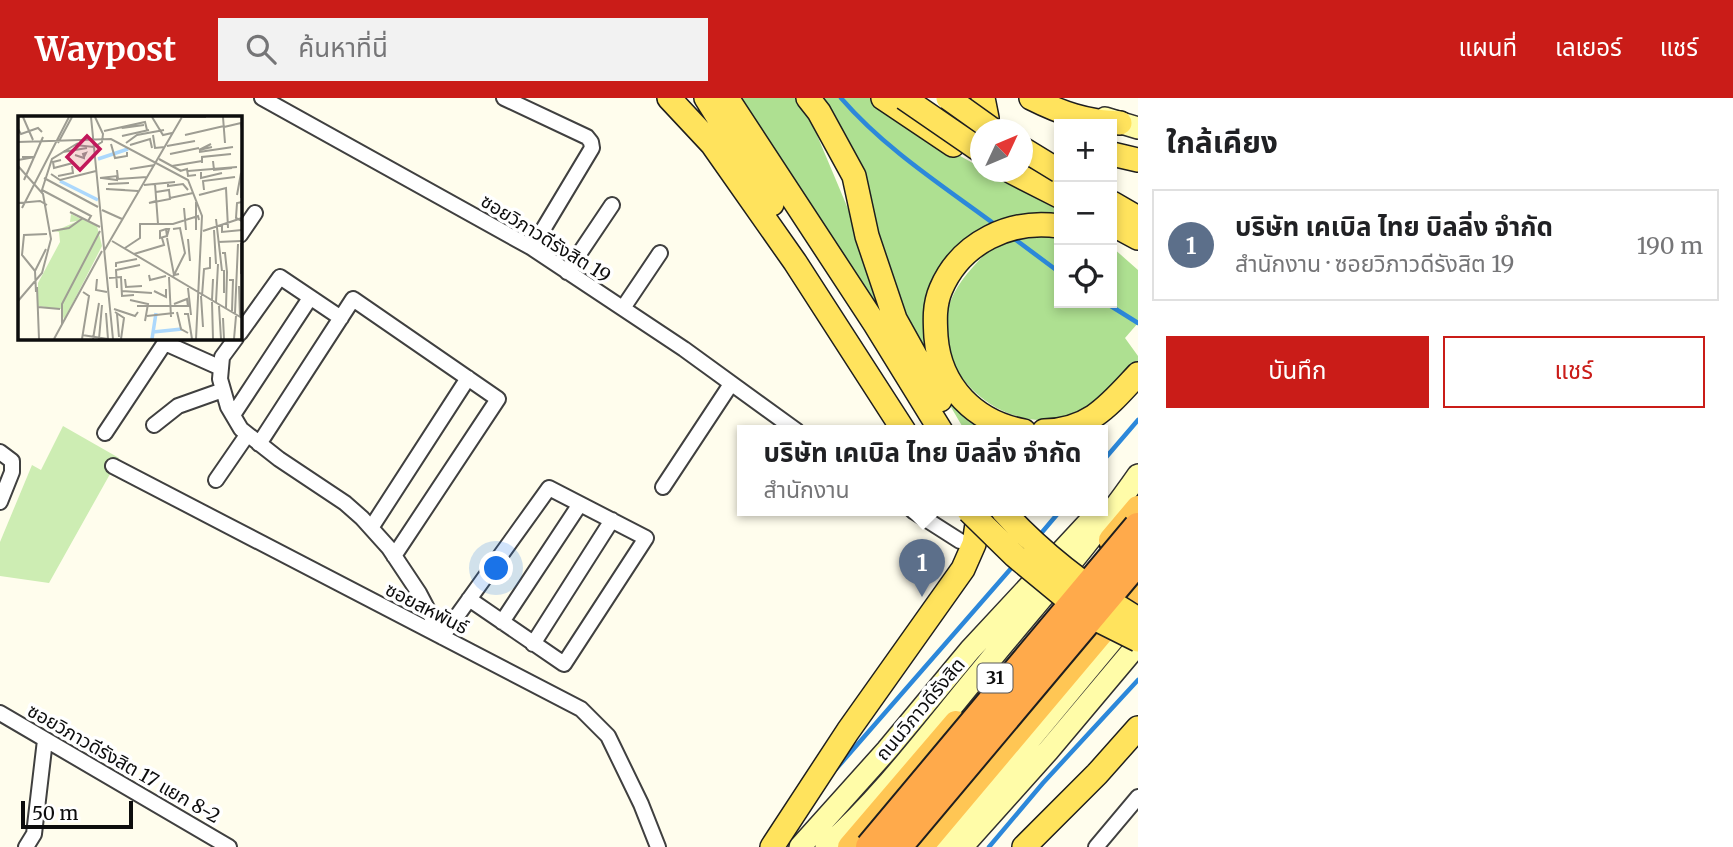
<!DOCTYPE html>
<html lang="th">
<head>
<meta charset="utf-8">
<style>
	:root { --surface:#fff; --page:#f2f2f2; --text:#202124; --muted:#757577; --line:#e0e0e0; --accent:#ca1c18 }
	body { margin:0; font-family:Merriweather,"Noto Sans Thai",serif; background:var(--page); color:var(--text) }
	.controls { position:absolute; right:21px; top:21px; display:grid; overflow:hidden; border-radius:0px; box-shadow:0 4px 10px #0003 }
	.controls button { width:63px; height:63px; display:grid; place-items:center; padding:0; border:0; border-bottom:2px solid var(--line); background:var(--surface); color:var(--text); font:35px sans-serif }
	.compass { position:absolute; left:970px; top:21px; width:63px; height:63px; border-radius:50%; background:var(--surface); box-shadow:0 4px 10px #0003; rotate:46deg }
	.scale { position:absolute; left:21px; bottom:18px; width:112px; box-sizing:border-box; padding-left:7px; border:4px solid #0d0d0d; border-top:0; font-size:19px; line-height:24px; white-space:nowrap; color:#0d0d0d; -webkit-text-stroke:5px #fff; paint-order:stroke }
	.you { position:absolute; left:497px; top:471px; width:24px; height:24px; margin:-18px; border:5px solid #fff; border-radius:50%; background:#1a73e8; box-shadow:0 0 0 10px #1a73e833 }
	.badge { display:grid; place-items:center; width:46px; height:46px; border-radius:50%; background:var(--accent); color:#fff; font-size:23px; font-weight:700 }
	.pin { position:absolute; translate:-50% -58px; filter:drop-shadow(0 2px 4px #0008) }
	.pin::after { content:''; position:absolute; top:37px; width:24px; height:21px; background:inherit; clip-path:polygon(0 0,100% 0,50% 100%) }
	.popup { position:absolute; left:737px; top:327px; width:371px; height:91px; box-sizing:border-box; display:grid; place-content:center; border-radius:0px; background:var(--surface); filter:drop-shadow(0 2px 5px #0005); font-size:23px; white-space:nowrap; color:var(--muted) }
	.popup b { font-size:26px; color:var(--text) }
	.popup::after { content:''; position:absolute; left:50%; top:100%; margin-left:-14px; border:14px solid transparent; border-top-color:var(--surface) }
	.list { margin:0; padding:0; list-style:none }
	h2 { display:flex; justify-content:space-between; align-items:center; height:91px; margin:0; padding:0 28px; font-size:30px }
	h2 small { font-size:23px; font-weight:400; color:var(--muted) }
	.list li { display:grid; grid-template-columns:46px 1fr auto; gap:21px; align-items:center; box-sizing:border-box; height:112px; margin:0 14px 14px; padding:0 14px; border:2px solid var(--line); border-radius:0px }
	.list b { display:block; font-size:26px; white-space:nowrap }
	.list p { margin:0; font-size:23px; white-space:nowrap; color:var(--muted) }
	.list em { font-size:23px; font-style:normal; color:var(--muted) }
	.actions { display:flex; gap:14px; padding:21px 28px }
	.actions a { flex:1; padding:16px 0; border:2px solid var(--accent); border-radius:0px; text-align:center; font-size:24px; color:var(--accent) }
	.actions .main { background:var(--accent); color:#fff }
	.icon { flex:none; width:38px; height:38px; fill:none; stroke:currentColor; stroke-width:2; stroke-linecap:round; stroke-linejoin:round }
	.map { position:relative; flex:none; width:1138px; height:749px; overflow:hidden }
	header { display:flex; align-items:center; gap:42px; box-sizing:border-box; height:98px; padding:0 35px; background:var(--accent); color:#fff }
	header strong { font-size:33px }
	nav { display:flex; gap:38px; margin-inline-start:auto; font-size:24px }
	.search { width:490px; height:63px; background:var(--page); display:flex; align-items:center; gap:18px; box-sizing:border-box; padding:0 24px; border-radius:0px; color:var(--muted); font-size:26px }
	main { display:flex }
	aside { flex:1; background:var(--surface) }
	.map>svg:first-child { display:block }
	.green { fill:#cdedb3 }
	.forest { fill:#aee091 }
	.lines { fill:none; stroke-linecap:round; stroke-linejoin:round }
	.stream { stroke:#2c88da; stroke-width:4.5 }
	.minor-casing { stroke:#404040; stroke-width:18 }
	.secondary-casing { stroke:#2f2f2f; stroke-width:24 }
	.primary-casing { stroke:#1e1e1e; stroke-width:26 }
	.trunk-casing { stroke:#1e1e1e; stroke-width:28 }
	.minor { stroke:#fff; stroke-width:14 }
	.secondary { stroke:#fffca8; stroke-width:21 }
	.primary { stroke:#ffe35d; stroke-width:23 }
	.trunk { stroke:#ffc654; stroke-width:24 }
	.primary-bridge-casing { stroke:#1e1e1e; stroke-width:26; stroke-linecap:butt }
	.motorway-bridge-casing { stroke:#1e1e1e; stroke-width:32; stroke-linecap:butt }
	.primary-bridge { stroke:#ffe35d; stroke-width:23 }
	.motorway-bridge { stroke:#ffaa4b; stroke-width:28 }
	.labels { text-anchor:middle; stroke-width:7; stroke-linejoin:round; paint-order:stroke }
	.shield { fill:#fff; stroke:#565656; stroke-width:2 }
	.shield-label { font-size:18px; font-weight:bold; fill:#0d0d0d }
	.street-label { font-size:19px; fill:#0d0d0d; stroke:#fff }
	.inset-river { fill:none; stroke:#acd8fc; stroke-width:3.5 }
	.inset-road { fill:none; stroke:#9e9d93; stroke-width:2 }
	.view { fill:#c2185b; fill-opacity:0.15; stroke:#c2185b; stroke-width:3.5 }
	.inset-edge { fill:none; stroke:#0d0d0d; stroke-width:3.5 }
</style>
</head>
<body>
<header>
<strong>Waypost</strong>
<div class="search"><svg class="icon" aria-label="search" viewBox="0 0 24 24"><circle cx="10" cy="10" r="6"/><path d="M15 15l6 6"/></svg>ค้นหาที่นี่</div>
<nav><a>แผนที่</a><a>เลเยอร์</a><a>แชร์</a></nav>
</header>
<main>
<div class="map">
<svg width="1138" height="749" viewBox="0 0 1138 749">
	<rect width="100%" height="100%" fill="#fffded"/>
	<path class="green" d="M63 328 119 360 49 485 0 478V444L32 367 41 372Z"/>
	<path class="forest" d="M695 0H795L809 18 854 125 876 204H868Z
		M816 0H870L953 54 980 69 981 74H989L1059 110V205H1112V149L1138 172V225L1125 240 1138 258V264C1118 288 1103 307 1074 320 1065 324 1052 322 1042 322 988 322 932 268 948 211 954 189 968 174 983 158L964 142 938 175 926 211 924 240 931 267 960 315 993 333H965L928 270 887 185Z"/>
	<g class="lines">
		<path class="stream" d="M841 0C885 51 943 88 997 128
			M1012 139 1059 174
			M1106 205 1138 225
			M1102 364 1138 322
			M1038 439 1060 413
			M836 671 1014 467
			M989 749 1043 685 1138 582"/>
		<defs>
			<path id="minor" d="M262 0 532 150 684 251 797 333
				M504 0 587 39 591 44 592 50 532 150
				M240 137 255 115
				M567 174 612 107
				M623 210 660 155
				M240 235 280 179 341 220
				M236 240 222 259 220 281 228 309 241 331 279 361 345 405 362 420 389 450 419 495 442 539 549 390 646 440 564 566 469 501
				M165 245 221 270
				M233 317 310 200
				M154 327 178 308 223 292
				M105 335 168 240
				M259 346 353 201 498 301 394 458
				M0 354 12 363V374L0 404
				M113 368 581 611 608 638 641 706 658 749
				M216 382 247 337
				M663 389 731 286
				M913 413 960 443
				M371 430 468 280
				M502 524 580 406
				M533 546 612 422
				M0 615 229 749
				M26 749 34 736 45 642
				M1096 749 1138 699"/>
			<path id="secondary" d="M1105 20 1138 30
				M800 749 887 652 970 552 1099 413
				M826 749C884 697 931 633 981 573 1034 508 1090 446 1138 377
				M941 749 1130 521
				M962 749 1048 653 1138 546"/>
			<path id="primary" d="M669 0 712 46 795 164 904 333
				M706 0 772 106
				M727 0 875 226 941 333
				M808 0 819 14 854 78 867 138 895 221 940 302
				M883 0 953 47
				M1031 0C1061 15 1087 24 1120 25
				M943 29C964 34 974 40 987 20L983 0
				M1112 56 1138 62
				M1012 74 1059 98
				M1112 105 1138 120
				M1112 126 1138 140
				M1024 333C975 324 940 289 936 239 935 223 934 207 941 191 961 144 1011 121 1059 128
				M1044 333C1090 332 1109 307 1138 276
				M772 749 848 633 963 471 974 446 979 413
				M1024 749 1097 676 1138 630"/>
			<path id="trunk" d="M1111 442 1138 410
				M850 749 956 625
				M921 749 1138 491"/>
		</defs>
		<use href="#minor" class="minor-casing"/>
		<use href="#secondary" class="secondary-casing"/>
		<use href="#primary" class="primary-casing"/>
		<use href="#trunk" class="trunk-casing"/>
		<use href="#minor" class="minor"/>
		<use href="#secondary" class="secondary"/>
		<use href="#primary" class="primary"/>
		<use href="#trunk" class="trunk"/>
		<defs>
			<path id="primary-bridge" d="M904 0 981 53
				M948 0 993 32
				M1023 51 1059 73
				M969 413 1015 458 1084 515 1138 542
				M1003 413C1043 457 1088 491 1138 521"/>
			<path id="motorway-bridge" d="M870 749 1138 429
				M897 749 1138 462"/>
		</defs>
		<use href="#primary-bridge" class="primary-bridge-casing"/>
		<use href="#motorway-bridge" class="motorway-bridge-casing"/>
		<use href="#primary-bridge" class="primary-bridge"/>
		<use href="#motorway-bridge" class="motorway-bridge"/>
	</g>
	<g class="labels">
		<rect class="shield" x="977.5" y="565.5" width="35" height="29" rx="5"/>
		<g class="shield-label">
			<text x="995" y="586">31</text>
		</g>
		<g class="street-label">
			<text transform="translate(546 140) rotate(32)" y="7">ซอยวิภาวดีรังสิต 19</text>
			<text transform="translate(427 510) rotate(27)" y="7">ซอยสหพันธ์</text>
			<text transform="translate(920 611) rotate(-50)" y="7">ถนนวิภาวดีรังสิต</text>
			<text transform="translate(124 665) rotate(30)" y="7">ซอยวิภาวดีรังสิต 17 แยก 8-2</text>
		</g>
	</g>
	<g transform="translate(18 18)">
		<rect width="224" height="224" fill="#fffded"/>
		<path d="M53 98 79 110 84 130 46 204 43 193 20 190V167L42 126 41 116 37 115 60 105 52 106Z" fill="#cdedb3"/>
		<path class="inset-river" d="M80 43 110 33M42 65 80 84M135 216 164 213M134 223 138 197"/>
		<path class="inset-road" d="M5 1 15 24M73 1 95 223M134 1 145 19 154 17M165 1H188M205 1 207 27M206 11 223 7 224 13M104 12 126 9M0 13 3 18 20 12 24 16M86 15 127 6 129 14M135 19 137 32 147 31M167 19 206 10M104 20 131 14M0 26 93 23 170 64 184 100 178 223M40 27 54 1M108 27 119 19 146 14M93 28 97 42 109 40V36M193 28 181 34 194 31M57 29 76 31 84 26 85 18 77 1M112 29 132 23 134 32M149 30 177 25M45 36 69 32M181 36 215 31M152 38 181 32M57 39 66 42V41L65 38 68 37 66 41M141 43 163 55M0 44 17 41H4M43 44 35 46 36 52 55 47 59 52M195 45 196 54 214 52M184 47V41L213 38M0 50 25 78 33 123 24 157 0 185M154 50 184 45M112 53 137 49M99 54 100 63 129 61M162 55 169 53 170 60 178 59M170 55 219 51M183 56V62L204 57M33 58 42 64 78 55M40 60 55 57 54 50M26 62 80 91M82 62 99 60V64L84 62M6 64 25 21M150 66V70L165 68 170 74M90 68 111 67M137 68 140 108M126 69 157 66M24 74 73 100 70 105M107 74 88 73 120 75M186 74 185 65 217 61M138 76 151 74 152 83 131 87 138 85M23 77 34 43 60 27M181 79 208 72 210 112M219 79 223 57M152 82 175 77M223 82 224 29M224 86 219 87 218 102 224 105M0 87 22 85 29 89M4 92 51 1M166 92 168 114M84 94 104 103M52 96 82 111M198 103 204 155M204 109V116L224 114M148 113 149 120 142 122V115L148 113H151L149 120M155 113 162 112 167 137 155 161M178 114V86M196 114 198 148M34 115 51 112 65 102M185 115 224 102M149 122 156 159 161 158M170 123 172 145M94 125 224 202M200 126 223 125M223 127V158M107 132 122 122V108H155L180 100 181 104M86 135 164 1M204 137H207L209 156 208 192M116 138 146 129 144 122M98 151V147L119 143M206 154V177M17 155 4 139 6 119 29 118M131 159 132 164 148 160M151 161 153 201M91 162 103 161 104 180 116 179M79 163 78 174 89 176M107 163 108 171 124 170M211 164H215L214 195M221 170 222 201M19 171 21 223M99 172 98 154 122 149M170 172 173 199M104 175 134 177M136 175 148 181V173M18 176 17 155 28 133M183 180 185 211M184 180 186 153 192 152V141M112 184 130 188 127 205M194 184 195 163M194 186 195 223M198 186 200 148M119 190H170L169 183 156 188M201 190 203 223M20 191 42 193M96 193 117 200 120 196M97 196 106 202 103 223M159 196 163 213 170 217M88 197 90 223M217 197 220 128M99 198 101 221M166 198H170L174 223M129 200 156 197M205 202 206 223M44 208V188L82 115M64 219 90 223M36 223 84 135M64 223 71 180 65 176M75 223 81 187M81 223 84 189M216 223 218 200"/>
		<path class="view" d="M69 20 82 33 62 54 49 41Z"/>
		<rect width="224" height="224" class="inset-edge"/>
	</g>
</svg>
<div class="controls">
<button>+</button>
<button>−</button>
<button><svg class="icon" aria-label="locate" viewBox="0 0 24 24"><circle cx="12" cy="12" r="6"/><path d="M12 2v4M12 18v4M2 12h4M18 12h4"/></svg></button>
</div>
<svg class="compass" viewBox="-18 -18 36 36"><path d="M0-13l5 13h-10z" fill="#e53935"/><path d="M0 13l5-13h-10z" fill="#757577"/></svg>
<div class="scale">50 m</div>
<div class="you"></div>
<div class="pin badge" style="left:922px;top:499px;background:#5c6f8a">1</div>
<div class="popup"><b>บริษัท เคเบิล ไทย บิลลิ่ง จำกัด</b>สำนักงาน</div>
</div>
<aside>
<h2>ใกล้เคียง<small></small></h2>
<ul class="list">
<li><span class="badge" style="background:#5c6f8a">1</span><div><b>บริษัท เคเบิล ไทย บิลลิ่ง จำกัด</b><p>สำนักงาน · ซอยวิภาวดีรังสิต 19</p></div><em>190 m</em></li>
</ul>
<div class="actions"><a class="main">บันทึก</a><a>แชร์</a></div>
</aside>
</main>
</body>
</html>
